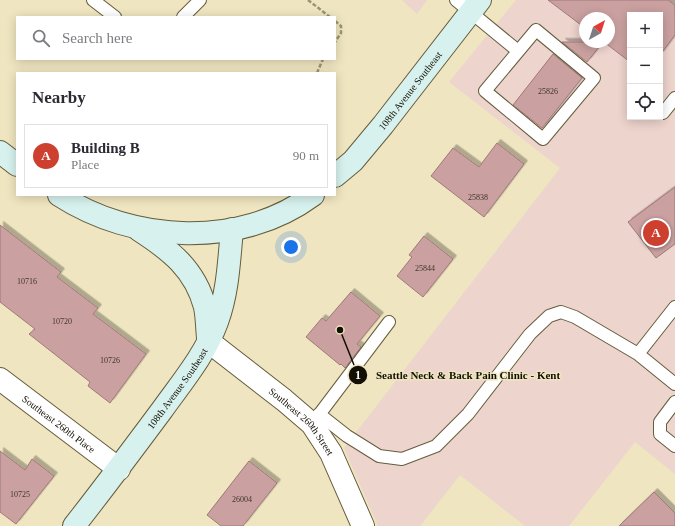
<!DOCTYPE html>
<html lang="en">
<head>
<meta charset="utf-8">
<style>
	:root { --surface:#fff; --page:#f7f7f7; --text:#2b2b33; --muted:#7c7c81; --line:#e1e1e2; --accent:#cd402f }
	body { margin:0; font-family:Georgia,serif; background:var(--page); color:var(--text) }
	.controls { position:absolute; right:12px; top:12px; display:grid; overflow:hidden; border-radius:0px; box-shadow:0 2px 10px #0003 }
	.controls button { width:36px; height:36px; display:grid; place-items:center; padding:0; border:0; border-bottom:1px solid var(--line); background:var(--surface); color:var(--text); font:20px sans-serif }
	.compass { position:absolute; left:579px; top:12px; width:36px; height:36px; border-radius:50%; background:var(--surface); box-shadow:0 2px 10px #0003; rotate:39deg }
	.you { position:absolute; left:291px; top:247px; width:14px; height:14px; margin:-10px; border:3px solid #fff; border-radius:50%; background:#1a73e8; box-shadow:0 0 0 6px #1a73e833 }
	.badge { display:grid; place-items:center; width:26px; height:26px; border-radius:50%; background:var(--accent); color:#fff; font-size:13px; font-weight:700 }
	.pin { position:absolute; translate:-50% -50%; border:2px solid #fff; box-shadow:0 1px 4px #0006 }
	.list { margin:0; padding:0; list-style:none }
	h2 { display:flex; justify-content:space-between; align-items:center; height:52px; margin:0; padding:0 16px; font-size:17px }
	h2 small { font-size:13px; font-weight:400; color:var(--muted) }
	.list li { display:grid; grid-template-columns:26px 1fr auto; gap:12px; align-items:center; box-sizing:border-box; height:64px; margin:0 8px 8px; padding:0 8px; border:1px solid var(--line); border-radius:0px }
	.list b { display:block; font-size:15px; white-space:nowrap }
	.list p { margin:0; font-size:13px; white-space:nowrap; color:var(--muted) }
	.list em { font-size:13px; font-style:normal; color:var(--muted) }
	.icon { flex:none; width:22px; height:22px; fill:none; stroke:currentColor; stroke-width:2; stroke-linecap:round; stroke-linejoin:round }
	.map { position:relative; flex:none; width:675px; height:526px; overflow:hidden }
	.search { position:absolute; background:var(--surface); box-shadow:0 2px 10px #0003; left:16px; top:16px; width:320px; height:44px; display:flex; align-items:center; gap:10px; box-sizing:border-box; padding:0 14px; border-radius:0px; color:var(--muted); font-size:15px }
	.panel { position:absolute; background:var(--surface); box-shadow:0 2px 10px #0003; left:16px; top:72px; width:320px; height:124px; border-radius:0px }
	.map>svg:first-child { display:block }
	.commercial { fill:#edd4cd; fill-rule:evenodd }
	.building { fill:#caa1a0; stroke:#a07978; filter:url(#shadow) }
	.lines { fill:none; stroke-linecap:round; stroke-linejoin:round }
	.lane-casing { stroke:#655c3c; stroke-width:14 }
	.street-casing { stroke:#655c3c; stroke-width:24 }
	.secondary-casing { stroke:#655c3c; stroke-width:24 }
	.path { stroke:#9b9479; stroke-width:2.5; stroke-dasharray:4 2; stroke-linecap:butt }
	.lane { stroke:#fff; stroke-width:12 }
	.street { stroke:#fff; stroke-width:22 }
	.secondary { stroke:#d7f2ee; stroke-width:22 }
	.labels { text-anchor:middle; stroke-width:3; stroke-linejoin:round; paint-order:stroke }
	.number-label { font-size:8px; fill:#40342b }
	.street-label { font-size:10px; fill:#120f04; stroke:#efe5c0 }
	.leader { fill:none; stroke:#120f04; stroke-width:1.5 }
	.callout-dot { fill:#120f04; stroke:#efe5c0; stroke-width:1.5 }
	.mark-label { font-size:12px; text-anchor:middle; font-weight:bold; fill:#fff }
	.callout-label { font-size:11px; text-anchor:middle; font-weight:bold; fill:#120f04; stroke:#efe5c0; stroke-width:3; stroke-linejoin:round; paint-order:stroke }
</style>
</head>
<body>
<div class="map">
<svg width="675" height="526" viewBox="0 0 675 526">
	<defs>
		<filter id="shadow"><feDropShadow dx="3.5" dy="-3.5" stdDeviation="0" flood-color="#0004"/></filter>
	</defs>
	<rect width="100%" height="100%" fill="#efe5c0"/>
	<path class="commercial" d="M402 0H427L417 14Z
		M516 0H675V474L635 442 569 526H525L460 475 420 526H378L344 448 560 168 449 82ZM630 15H660V117H630ZM585 18H609V42H585Z"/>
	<path class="building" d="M548 0H668L675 5V35L660 55V15H630V62L604 42H609V18H585V28Z
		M562 42H603L587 62Z
		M553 54 582 78 542 128 513 105Z
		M497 143 524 164 484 217 431 176 453 148 479 167Z
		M675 187V244L656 258 628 222Z
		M0 225 61 272 57 277 98 308 93 314 146 354 110 403 88 386 90 382 29 334 35 329 0 302Z
		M424 236 453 259 423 297 397 276 412 257 409 255Z
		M351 292 380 316 357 344 361 347 345 368 341 364 340 365 306 337 322 318 326 321Z
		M0 451 25 470 32 459 54 476 16 524 0 512Z
		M249 461 277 483 243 526H221L207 515Z
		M654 492 675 513V526H619Z"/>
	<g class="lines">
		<defs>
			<path id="lane" d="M93 0 115 17
				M456 0 518 51
				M183 17 200 0
				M536 30 594 78 543 139 485 91Z
				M663 113 675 98
				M638 354 675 307
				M675 402 660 422V434L675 446
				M319 414 347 436 379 456 402 459 436 446 468 414 530 334 549 316 561 312 575 317 638 354 675 384
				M315 420 389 322"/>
			<g id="street">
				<path id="s1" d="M208 341 284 400 312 424 331 453 363 526"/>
				<path id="s2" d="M0 379 119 469"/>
			</g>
			<g id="secondary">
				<path d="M0 152 17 165"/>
				<path id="s3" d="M335 176 353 161 383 125 480 0"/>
				<path d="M59 195C133 243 240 249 313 195"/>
				<path d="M139 230C170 250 195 269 205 307 207 317 207 328 208 338"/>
				<path id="s4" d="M74 526C104 488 133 449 162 410 182 382 205 355 217 322 228 292 229 261 232 229"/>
			</g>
		</defs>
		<use href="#lane" class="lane-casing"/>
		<use href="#street" class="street-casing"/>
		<use href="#secondary" class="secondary-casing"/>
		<path class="path" d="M308 0 330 17
			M335 21 341 26V33L335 42
			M317 73 323 59"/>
		<use href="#lane" class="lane"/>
		<use href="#street" class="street"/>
		<use href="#secondary" class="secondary"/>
	</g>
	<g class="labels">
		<g class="number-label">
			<text x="548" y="94">25826</text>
			<text x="478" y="200">25838</text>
			<text x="425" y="271">25844</text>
			<text x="27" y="284">10716</text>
			<text x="62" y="324">10720</text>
			<text x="110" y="363">10726</text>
			<text x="20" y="497">10725</text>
			<text x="242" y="502">26004</text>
		</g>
		<g class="street-label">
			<text dy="4" stroke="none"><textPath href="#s3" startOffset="114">108th Avenue Southeast</textPath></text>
			<text dy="4" stroke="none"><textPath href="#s4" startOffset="172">108th Avenue Southeast</textPath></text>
			<text dy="4" stroke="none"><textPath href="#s1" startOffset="124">Southeast 260th Street</textPath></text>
			<text dy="4" stroke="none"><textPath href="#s2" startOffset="74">Southeast 260th Place</textPath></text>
		</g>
	</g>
	<path class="leader" d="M340 330L358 375"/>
	<g class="callout-dot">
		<circle cx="340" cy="330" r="4"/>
		<circle cx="358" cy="375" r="10"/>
	</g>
	<g class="mark-label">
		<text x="358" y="379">1</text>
	</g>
	<g class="callout-label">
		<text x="468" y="379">Seattle Neck &amp; Back Pain Clinic - Kent</text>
	</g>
</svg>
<div class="controls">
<button>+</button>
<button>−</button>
<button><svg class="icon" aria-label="locate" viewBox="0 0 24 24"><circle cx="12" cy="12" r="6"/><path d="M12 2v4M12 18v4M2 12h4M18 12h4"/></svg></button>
</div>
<svg class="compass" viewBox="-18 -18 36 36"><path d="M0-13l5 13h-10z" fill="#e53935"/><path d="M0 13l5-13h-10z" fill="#7c7c81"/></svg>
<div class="you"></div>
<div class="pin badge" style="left:656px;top:233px">A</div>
<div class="search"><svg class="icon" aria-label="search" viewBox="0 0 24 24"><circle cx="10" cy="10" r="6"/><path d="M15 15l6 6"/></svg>Search here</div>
<section class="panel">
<h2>Nearby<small></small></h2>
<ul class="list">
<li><span class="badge">A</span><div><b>Building B</b><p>Place</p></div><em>90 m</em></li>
</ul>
</section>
</div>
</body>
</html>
